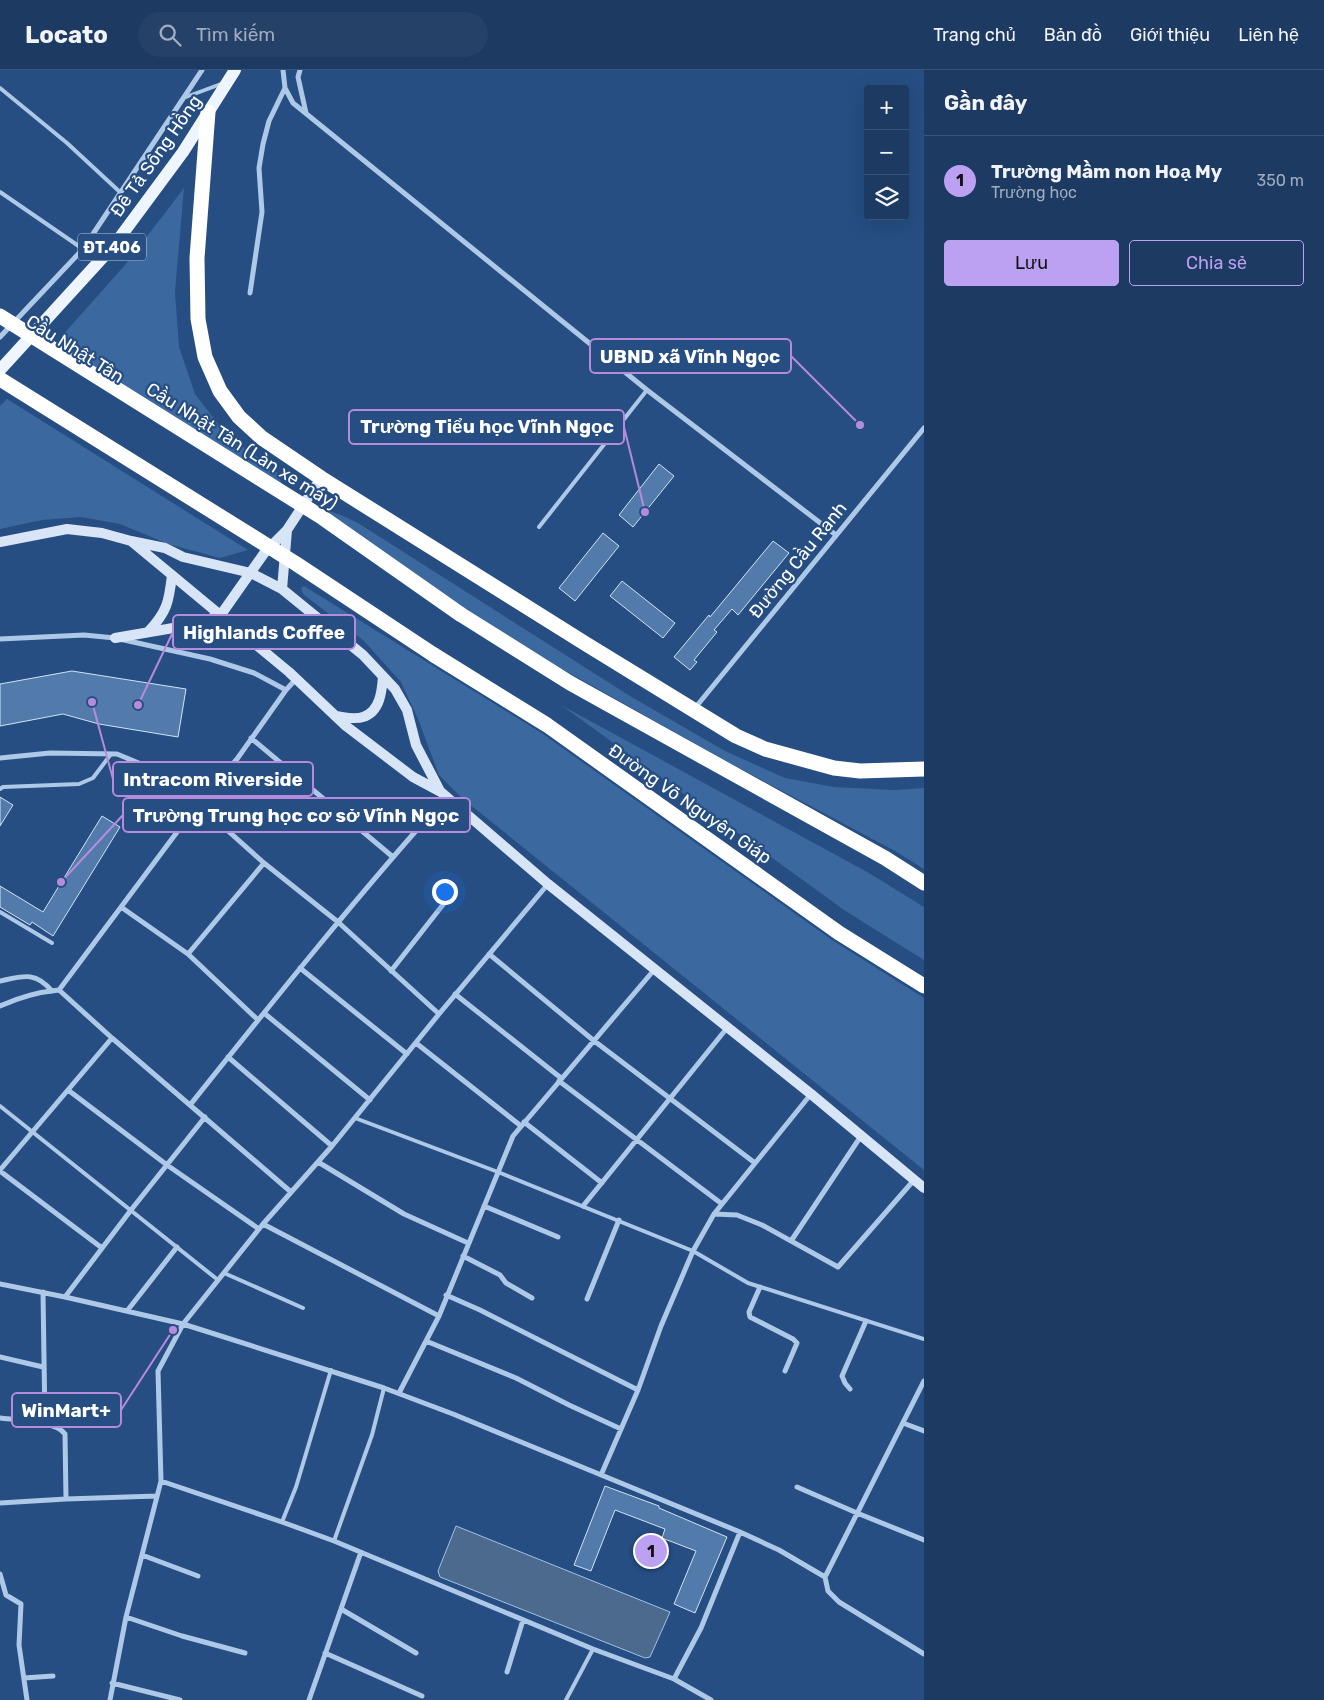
<!DOCTYPE html>
<html lang="vi">
<head>
<meta charset="utf-8">
<style>
	:root { --surface:#1c3a62; --page:#254168; --text:#f1f3f6; --muted:#a0adbe; --line:#3a5477; --accent:#bca0f2 }
	body { margin:0; font-family:Rubik,sans-serif; background:var(--page); color:var(--text) }
	.controls { position:absolute; right:15px; top:15px; display:grid; overflow:hidden; border-radius:5px; box-shadow:0 5px 20px #0002 }
	.controls button { width:45px; height:45px; display:grid; place-items:center; padding:0; border:0; border-bottom:1px solid var(--line); background:var(--surface); color:var(--text); font:25px sans-serif }
	.you { position:absolute; left:444px; top:821px; width:18px; height:18px; margin:-12px; border:4px solid #fff; border-radius:50%; background:#1a73e8; box-shadow:0 0 0 8px #1a73e833 }
	.badge { display:grid; place-items:center; width:32px; height:32px; border-radius:50%; background:var(--accent); color:#111; font-size:16px; font-weight:700 }
	.pin { position:absolute; translate:-50% -50%; border:2px solid #fff; box-shadow:0 1px 5px #0006 }
	.list { margin:0; padding:0; list-style:none }
	h2 { display:flex; justify-content:space-between; align-items:center; height:65px; margin:0; padding:0 20px; font-size:21px }
	h2 small { font-size:16px; font-weight:400; color:var(--muted) }
	.list li { display:grid; grid-template-columns:32px 1fr auto; gap:15px; align-items:center; box-sizing:border-box; height:90px; padding:0 20px; border-top:1px solid var(--line) }
	.list b { display:block; font-size:19px; white-space:nowrap }
	.list p { margin:0; font-size:16px; white-space:nowrap; color:var(--muted) }
	.list em { font-size:16px; font-style:normal; color:var(--muted) }
	.actions { display:flex; gap:10px; padding:15px 20px }
	.actions a { flex:1; padding:11px 0; border:1px solid var(--accent); border-radius:5px; text-align:center; font-size:18px; color:var(--accent) }
	.actions .main { background:var(--accent); color:#111 }
	.icon { flex:none; width:28px; height:28px; fill:none; stroke:currentColor; stroke-width:2; stroke-linecap:round; stroke-linejoin:round }
	.map { position:relative; flex:none; width:924px; height:1630px; overflow:hidden }
	header { display:flex; align-items:center; gap:30px; box-sizing:border-box; height:70px; padding:0 25px; background:var(--surface); border-bottom:1px solid var(--line) }
	header strong { font-size:24px }
	nav { display:flex; gap:28px; margin-inline-start:auto; font-size:18px }
	.search { width:350px; height:45px; background:var(--page); display:flex; align-items:center; gap:12px; box-sizing:border-box; padding:0 18px; border-radius:28px; color:var(--muted); font-size:19px }
	main { display:flex }
	aside { flex:1; background:var(--surface) }
	.map>svg:first-child { display:block }
	.green { fill:#3a689f }
	.water { fill:#4c698e; stroke:#a2c2e7 }
	.building { fill:#527bac; stroke:#d1e2f5 }
	.lines { fill:none; stroke-linecap:round; stroke-linejoin:round }
	.lane { stroke:#aec8e7; stroke-width:4 }
	.street { stroke:#aec8e7; stroke-width:5 }
	.secondary { stroke:#d8e5f6; stroke-width:10 }
	.primary { stroke:#eff5fd; stroke-width:12 }
	.highway { stroke:#fff; stroke-width:15 }
	.highway-bridge { stroke:#fff; stroke-width:15 }
	.labels { text-anchor:middle; stroke-width:4.5; stroke-linejoin:round; paint-order:stroke }
	.shield { fill:#264e82; stroke:#becada; stroke-width:1 }
	.shield-label { font-size:16px; font-weight:bold; fill:#fff }
	.street-label { font-size:18px; fill:#fff; stroke:#264e82 }
	.leader { fill:none; stroke:#b68bdc; stroke-width:2 }
	.callout-dot { fill:#b68bdc; stroke:#264e82; stroke-width:2 }
	.callout { fill:#264e82; stroke:#b68bdc; stroke-width:2 }
	.callout-label { font-size:19px; text-anchor:middle; font-weight:bold; fill:#fff }
</style>
</head>
<body>
<header>
<strong>Locato</strong>
<div class="search"><svg class="icon" aria-label="search" viewBox="0 0 24 24"><circle cx="10" cy="10" r="6"/><path d="M15 15l6 6"/></svg>Tìm kiếm</div>
<nav><a>Trang chủ</a><a>Bản đồ</a><a>Giới thiệu</a><a>Liên hệ</a></nav>
</header>
<main>
<div class="map">
<svg width="924" height="1630" viewBox="0 0 924 1630">
	<rect width="100%" height="100%" fill="#264e82"/>
	<path class="green" d="M184 118 175 222 179 277 195 324 226 364 277 402 286 425 52 277 125 195Z
		M7 329 248 480 220 488 168 474 120 454 81 447 42 450 0 459V336Z
		M329 441 341 445 358 453 630 626 725 681 785 708 834 717 895 720 924 718V799L895 781 722 689 582 610 460 544 464 537 316 444Z
		M304 516 543 664 832 870 924 928V1100L463 729 439 705 418 649 401 612 364 571 303 524 301 518Z
		M561 635 869 803 924 837V890L844 840Z"/>
	<path class="water" d="M456 1456 670 1542 650 1587 645 1588 440 1507 438 1501Z"/>
	<path class="building" d="M659 394 674 406 633 457 619 445Z
		M603 463 619 476 575 531 559 518Z
		M773 471 789 483 738 545 732 539 714 560 717 562 694 590 697 592 690 600 674 587 709 545 710 547Z
		M622 511 675 553 663 568 610 526Z
		M72 601 186 619 178 667 99 654 63 644 0 656V614Z
		M0 727 13 735 0 756Z
		M102 746 120 757 53 866 32 852 30 855 0 837V816L43 842Z
		M605 1416 659 1436V1438L727 1467 695 1543 674 1534 696 1481 662 1468 665 1459 615 1440 591 1501 574 1495Z"/>
	<g class="lines">
		<path class="lane" d="M0 18 67 73 121 123
			M186 27 221 14
			M0 122 83 179
			M539 457 647 320
			M0 719 3 717 79 714 93 708 111 684
			M0 842 52 873
			M0 1036 218 1210
			M355 1048 498 1102 641 1160 693 1181 748 1213 924 1269
			M224 1203 303 1238
			M282 1452 296 1417 331 1300
			M334 1471 372 1365 384 1318
			M566 1630 593 1579"/>
		<path class="street" d="M283 0 285 18 293 33 647 320 836 465
			M300 0 298 7 306 43
			M84 179C94 176 104 170 114 174
			M250 223 262 142 259 98 263 74 269 51 285 18
			M0 267 83 179 202 0
			M0 569 84 565 115 568 210 589 254 603 286 620
			M695 638 924 358
			M251 668 393 787
			M0 688 50 683 117 684 153 699 198 734 264 793 338 852 439 944
			M121 837 188 884
			M489 884 593 970 755 1093
			M300 898 407 984
			M391 901 449 827
			M0 911C23 906 35 901 52 921
			M59 920 198 734 237 689 286 620 296 609
			M455 924 561 1008
			M0 936C20 927 38 922 59 920L112 968 291 1122
			M264 943 370 1030
			M258 950 188 884 264 793
			M416 973 521 1056
			M228 987 332 1076
			M559 1011 722 1134
			M68 1020 167 1095 259 1159
			M190 1035C274 930 357 826 446 727
			M524 1052 602 1113
			M318 1092 404 1144 468 1173
			M0 1100 112 968
			M0 1101 102 1178
			M484 1136 558 1167
			M583 1136 727 958
			M714 1144 737 1145 762 1155 838 1197 914 1110
			M263 1154 439 1246
			M791 1171 861 1066
			M463 1186 500 1205 506 1213 532 1228
			M0 1214 65 1227 183 1254 384 1318 453 1344 740 1462 779 1480 825 1507
			M760 1217 749 1242 750 1247 793 1269 797 1273 785 1301
			M43 1222 45 1354
			M446 1225 480 1240 638 1320
			M65 1227 131 1140 205 1047
			M587 1229 619 1150
			M127 1241 177 1177
			M426 1271 516 1308 569 1335 621 1359
			M0 1287 43 1297
			M924 1311 825 1507 828 1521 839 1532 924 1584
			M850 1319 845 1313 842 1306 866 1251
			M399 1323 439 1246 513 1066 654 900
			M0 1348C16 1350 56 1351 65 1364L66 1429
			M903 1353 924 1361
			M601 1405 638 1320 661 1256 693 1181 714 1144 811 1024
			M161 1411 282 1452 334 1471 593 1579 674 1609 711 1630
			M797 1417 857 1443 924 1470
			M0 1433 66 1429 157 1426
			M142 1485 198 1506
			M0 1504 6 1525 21 1534 19 1575 27 1630
			M341 1539 416 1583
			M126 1547 182 1566 245 1583
			M325 1583 422 1626
			M507 1602 523 1550
			M24 1608 53 1606
			M674 1609 701 1558 740 1462
			M112 1613 180 1630
			M110 1630 126 1547 161 1411 158 1301 183 1254 263 1154 332 1076 439 944 548 814
			M309 1630 361 1482"/>
		<path class="secondary" d="M131 471 289 602 346 656 413 707 441 722 548 814 811 1024 924 1118
			M0 472 67 459 102 463 131 471 165 478 183 487 251 503 282 519 363 585 395 619 407 640 416 675 440 721
			M282 519 287 460
			M148 562C167 542 169 532 172 505
			M115 568 179 557 220 546 265 482 287 460 321 408
			M335 646C344 647 355 650 363 647 380 642 382 621 383 606"/>
		<path class="primary" d="M0 300 115 174 183 82 235 0"/>
		<path class="highway" d="M208 42 197 188 198 249 205 287 220 321 239 347 262 368 321 408 586 574 736 666 765 679 834 698 860 701 924 699
			M460 544 570 613 885 788 924 813
			M434 585 547 655 839 863 924 916"/>
		<path class="highway-bridge" d="M0 246 323 448 460 544
			M0 309 295 493 434 585"/>
	</g>
	<g class="labels">
		<rect class="shield" x="78" y="163.5" width="68" height="27" rx="4"/>
		<g class="shield-label">
			<text x="112" y="183">ĐT.406</text>
		</g>
		<g class="street-label">
			<text transform="translate(156 86) rotate(-55)" y="6">Đê Tả Sông Hồng</text>
			<text transform="translate(75 279) rotate(32)" y="6">Cầu Nhật Tân</text>
			<text transform="translate(242 376) rotate(32)" y="6">Cầu Nhật Tân (Làn xe máy)</text>
			<text transform="translate(798 490) rotate(-51)" y="6">Đường Cầu Ranh</text>
			<text transform="translate(690 734) rotate(35)" y="6">Đường Võ Nguyên Giáp</text>
		</g>
	</g>
	<path class="leader" d="M860 355L791 286M645 442L624 357M138 635L173 562M92 632L113 709M61 812L123 745M173 1260L121 1340"/>
	<g class="callout-dot">
		<circle cx="860" cy="355" r="5"/>
		<circle cx="645" cy="442" r="5"/>
		<circle cx="138" cy="635" r="5"/>
		<circle cx="92" cy="632" r="5"/>
		<circle cx="61" cy="812" r="5"/>
		<circle cx="173" cy="1260" r="5"/>
	</g>
	<g class="callout">
		<rect x="590" y="269" width="201" height="34" rx="5"/>
		<rect x="349" y="340" width="275" height="34" rx="5"/>
		<rect x="173" y="545" width="182" height="34" rx="5"/>
		<rect x="113" y="692" width="200" height="34" rx="5"/>
		<rect x="123" y="728" width="347" height="34" rx="5"/>
		<rect x="12" y="1323" width="109" height="34" rx="5"/>
	</g>
	<g class="callout-label">
		<text x="690" y="293">UBND xã Vĩnh Ngọc</text>
		<text x="487" y="363">Trường Tiểu học Vĩnh Ngọc</text>
		<text x="264" y="569">Highlands Coffee</text>
		<text x="213" y="716">Intracom Riverside</text>
		<text x="296" y="752">Trường Trung học cơ sở Vĩnh Ngọc</text>
		<text x="66" y="1347">WinMart+</text>
	</g>
</svg>
<div class="controls">
<button>+</button>
<button>−</button>
<button><svg class="icon" aria-label="layers" viewBox="0 0 24 24"><path d="M12 4l9 5-9 5-9-5zM3 14l9 5 9-5"/></svg></button>
</div>
<div class="you"></div>
<div class="pin badge" style="left:651px;top:1481px">1</div>
</div>
<aside>
<h2>Gần đây<small></small></h2>
<ul class="list">
<li><span class="badge">1</span><div><b>Trường Mầm non Hoạ My</b><p>Trường học</p></div><em>350 m</em></li>
</ul>
<div class="actions"><a class="main">Lưu</a><a>Chia sẻ</a></div>
</aside>
</main>
</body>
</html>
